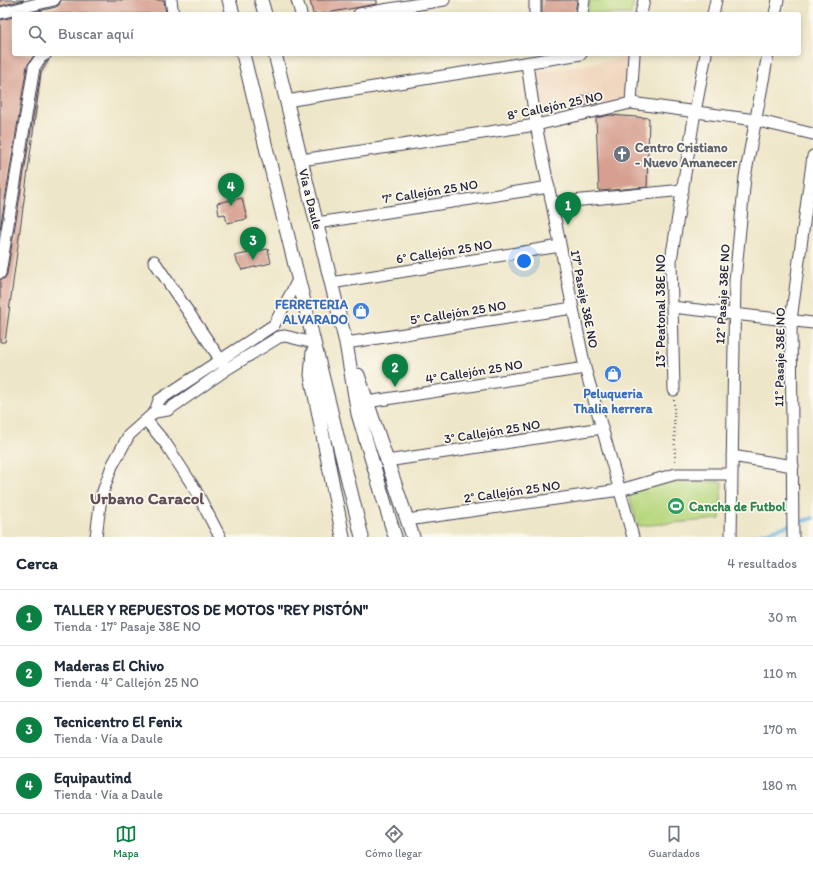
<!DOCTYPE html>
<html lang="es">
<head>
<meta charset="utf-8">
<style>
	:root { --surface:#fff; --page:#f6f6f7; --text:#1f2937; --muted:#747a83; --line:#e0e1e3; --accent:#0b8043 }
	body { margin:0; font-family:Itim,sans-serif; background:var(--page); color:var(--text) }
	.you { position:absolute; left:524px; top:261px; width:14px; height:14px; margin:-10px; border:3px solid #fff; border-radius:50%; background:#1a73e8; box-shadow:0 0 0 6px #1a73e833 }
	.badge { display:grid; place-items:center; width:26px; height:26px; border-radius:50%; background:var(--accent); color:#fff; font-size:13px; font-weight:700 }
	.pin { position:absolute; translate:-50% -33px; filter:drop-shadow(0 1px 2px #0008) }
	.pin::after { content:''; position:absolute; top:21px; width:14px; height:12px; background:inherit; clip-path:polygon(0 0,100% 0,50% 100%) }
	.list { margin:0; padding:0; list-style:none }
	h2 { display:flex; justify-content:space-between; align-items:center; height:52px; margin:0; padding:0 16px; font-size:17px }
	h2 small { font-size:13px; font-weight:400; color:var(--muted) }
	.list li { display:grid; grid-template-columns:26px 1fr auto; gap:12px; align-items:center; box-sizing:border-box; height:56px; padding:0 16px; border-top:1px solid var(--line) }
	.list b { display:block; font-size:15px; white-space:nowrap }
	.list p { margin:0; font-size:13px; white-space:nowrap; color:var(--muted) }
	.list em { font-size:13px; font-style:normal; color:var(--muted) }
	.icon { flex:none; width:22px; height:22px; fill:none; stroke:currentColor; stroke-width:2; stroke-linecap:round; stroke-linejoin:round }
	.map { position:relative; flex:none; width:813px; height:537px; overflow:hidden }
	.search { position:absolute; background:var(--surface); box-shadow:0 2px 6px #0003; left:12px; right:12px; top:12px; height:44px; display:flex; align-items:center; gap:10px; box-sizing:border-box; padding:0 14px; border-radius:4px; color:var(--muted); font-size:15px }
	.sheet { height:276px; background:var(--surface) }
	nav { display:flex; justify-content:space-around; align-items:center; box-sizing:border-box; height:56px; border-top:1px solid var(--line); background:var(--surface); font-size:11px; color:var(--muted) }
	nav a { display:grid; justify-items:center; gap:2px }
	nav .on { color:var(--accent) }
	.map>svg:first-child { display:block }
	.built { fill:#f0d5bc }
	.green { fill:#b7d77e; stroke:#6c7c5c }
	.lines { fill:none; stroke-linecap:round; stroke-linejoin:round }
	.stream { stroke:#68b6e2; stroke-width:3.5 }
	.building { fill:#d69f8f }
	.minor-casing { stroke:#413f50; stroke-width:13 }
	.major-casing { stroke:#413f50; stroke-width:15 }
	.path { stroke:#413f50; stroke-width:2; stroke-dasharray:1 3; stroke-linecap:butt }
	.minor { stroke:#fff; stroke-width:11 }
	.major { stroke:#fff; stroke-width:13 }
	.labels { text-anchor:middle; stroke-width:3.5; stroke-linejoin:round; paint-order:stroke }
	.street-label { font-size:13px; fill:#22223b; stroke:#fbf7ec }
	.worship-label { font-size:13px; font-weight:bold; fill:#5b616d; stroke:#fbf7ec; text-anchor:start }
	.shop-label { font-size:13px; font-weight:bold; fill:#366cbe; stroke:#fbf7ec; text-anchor:end }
	.leisure-label { font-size:13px; font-weight:bold; fill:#27864d; stroke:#fbf7ec; text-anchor:start }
	.district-label { font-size:17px; font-weight:bold; fill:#614e58; stroke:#fbf7ec }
</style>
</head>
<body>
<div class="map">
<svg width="813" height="537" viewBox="0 0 813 537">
	<rect width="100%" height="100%" fill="#fbf7ec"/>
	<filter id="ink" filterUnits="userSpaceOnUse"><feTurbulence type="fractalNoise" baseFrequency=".025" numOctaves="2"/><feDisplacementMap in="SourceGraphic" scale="8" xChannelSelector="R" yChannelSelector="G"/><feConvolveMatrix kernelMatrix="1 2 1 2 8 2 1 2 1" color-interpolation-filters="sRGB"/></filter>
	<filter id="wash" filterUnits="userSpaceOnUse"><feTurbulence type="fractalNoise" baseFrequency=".012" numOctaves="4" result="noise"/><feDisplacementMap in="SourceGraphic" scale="16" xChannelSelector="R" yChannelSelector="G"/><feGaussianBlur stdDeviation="0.9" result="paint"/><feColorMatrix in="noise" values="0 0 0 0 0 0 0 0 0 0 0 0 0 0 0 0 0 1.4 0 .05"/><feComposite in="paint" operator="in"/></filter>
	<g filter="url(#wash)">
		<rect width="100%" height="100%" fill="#eee6c8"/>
		<path class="built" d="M630 57 623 100 598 104 597 94 581 96 582 106 541 112 537 73Z"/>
		<path class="green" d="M590 0H634L631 14H588Z
			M675 480 722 482 720 519 638 526 628 493Z"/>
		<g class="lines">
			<path class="stream" d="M751 537 813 518"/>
		</g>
		<g id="blocks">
			<path class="building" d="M0 0H24L0 6Z
				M61 0H164L166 14H26L56 7 59 5Z
				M310 0H377V4L321 14H313Z
				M542 0H577L575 14H542Z
				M14 17V54H35L27 66 0 230V20Z
				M49 60 41 73 5 342H0V280L5 278 7 274 41 70 46 62Z
				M597 94 598 103 582 106V96Z
				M610 115 649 118 647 187 599 191 596 118Z
				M242 198 247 219 227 223 225 214 219 215 217 203Z
				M268 249 271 263 242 270 234 256Z"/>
		</g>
	</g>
	<g filter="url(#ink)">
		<use href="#blocks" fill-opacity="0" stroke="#413f50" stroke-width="1"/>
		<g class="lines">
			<defs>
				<path id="minor" d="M171 0 173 14
					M297 0 301 14
					M0 13 54 0
					M359 14 444 0
					M535 14V0
					M582 14 584 0
					M641 14 644 0
					M713 14 716 0
					M775 14 778 0
					M527 64 536 125 585 368 633 537
					M286 101 581 54
					M631 103 634 54
					M301 160 536 125 631 103 755 120 813 134
					M552 203 683 190
					M317 223 549 187
					M154 261 224 365
					M0 273 34 67 41 57 46 54
					M331 283 560 246
					M672 307 813 323
					M346 343 573 308
					M674 390 671 260 695 112 706 54
					M367 402 585 368
					M155 412 168 410 227 369 279 337 285 336 314 343
					M146 420 166 444 195 489 220 537
					M732 456 793 466
					M387 461 602 428
					M407 520 620 490 676 474H732
					M96 537 101 497 112 466 129 435 155 412 159 400 274 325 298 280
					M731 537 735 281 745 177 768 54
					M793 537 791 320 813 156"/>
				<path id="major" d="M229 0 233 14
					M261 0 265 14
					M243 54 362 537
					M275 54 346 343 358 414 395 537
					M313 352 311 375 343 537
					M358 375 413 537"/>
			</defs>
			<use href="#minor" class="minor-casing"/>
			<use href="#major" class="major-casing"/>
			<path class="path" d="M674 400 675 463"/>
			<use href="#minor" class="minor"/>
			<use href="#major" class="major"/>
		</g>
	</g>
	<defs>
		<symbol id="church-disc" viewBox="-11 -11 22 22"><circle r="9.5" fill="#6b7280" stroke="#fbf7ec"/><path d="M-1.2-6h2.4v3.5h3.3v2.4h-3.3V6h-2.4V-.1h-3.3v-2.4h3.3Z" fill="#fff"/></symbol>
		<symbol id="shop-disc" viewBox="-11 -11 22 22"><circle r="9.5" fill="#3f7fe0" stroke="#fbf7ec"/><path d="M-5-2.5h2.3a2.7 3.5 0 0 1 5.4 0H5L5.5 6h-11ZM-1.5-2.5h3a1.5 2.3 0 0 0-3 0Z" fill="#fff"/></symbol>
		<symbol id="stadium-disc" viewBox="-11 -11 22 22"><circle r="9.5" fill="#2e9e5b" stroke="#fbf7ec"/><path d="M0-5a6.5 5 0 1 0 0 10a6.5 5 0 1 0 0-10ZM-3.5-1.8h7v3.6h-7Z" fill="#fff"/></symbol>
	</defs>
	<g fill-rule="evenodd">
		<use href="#church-disc" x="612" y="144" width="20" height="20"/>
		<use href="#shop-disc" x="351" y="301" width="20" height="20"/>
		<use href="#shop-disc" x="603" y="364" width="20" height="20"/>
		<use href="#stadium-disc" x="666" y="496" width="20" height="20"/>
	</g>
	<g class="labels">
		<g class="street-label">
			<text transform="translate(555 105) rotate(-12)" y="5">8° Callejón 25 NO</text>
			<text transform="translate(430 191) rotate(-9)" y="5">7° Callejón 25 NO</text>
			<text transform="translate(311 199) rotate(76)" y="5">Vía a Daule</text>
			<text transform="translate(444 251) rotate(-9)" y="5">6° Callejón 25 NO</text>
			<text transform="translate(722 294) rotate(-87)" y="5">12° Pasaje 38E NO</text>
			<text transform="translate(585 299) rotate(79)" y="5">17° Pasaje 38E NO</text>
			<text transform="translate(660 311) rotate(-90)" y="5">13° Peatonal 38E NO</text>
			<text transform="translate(458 312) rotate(-9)" y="5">5° Callejón 25 NO</text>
			<text transform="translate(779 357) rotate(-89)" y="5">11° Pasaje 38E NO</text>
			<text transform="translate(474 371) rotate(-9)" y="5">4° Callejón 25 NO</text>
			<text transform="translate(492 431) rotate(-9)" y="5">3° Callejón 25 NO</text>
			<text transform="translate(512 491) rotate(-8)" y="5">2° Callejón 25 NO</text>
		</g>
		<g class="worship-label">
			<text x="635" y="152">Centro Cristiano<tspan x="635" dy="15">- Nuevo Amanecer</tspan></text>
		</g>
		<g class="shop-label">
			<text x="348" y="309">FERRETERIA<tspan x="348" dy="15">ALVARADO</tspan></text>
			<text x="613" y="398" text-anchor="middle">Peluqueria<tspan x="613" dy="15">Thalia herrera</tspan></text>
		</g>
		<g class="leisure-label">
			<text x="689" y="511">Cancha de Futbol</text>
		</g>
		<g class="district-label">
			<text x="147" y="504">Urbano Caracol</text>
		</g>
	</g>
</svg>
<div class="you"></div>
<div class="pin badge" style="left:568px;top:225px">1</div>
<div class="pin badge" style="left:395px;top:387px">2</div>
<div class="pin badge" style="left:253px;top:260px">3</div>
<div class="pin badge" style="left:231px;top:206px">4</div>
<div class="search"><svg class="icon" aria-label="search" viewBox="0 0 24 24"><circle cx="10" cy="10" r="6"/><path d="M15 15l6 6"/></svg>Buscar aquí</div>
</div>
<section class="sheet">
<h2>Cerca<small>4 resultados</small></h2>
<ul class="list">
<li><span class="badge">1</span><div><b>TALLER Y REPUESTOS DE MOTOS &quot;REY PISTÓN&quot;</b><p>Tienda · 17° Pasaje 38E NO</p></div><em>30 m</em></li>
<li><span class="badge">2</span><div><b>Maderas El Chivo</b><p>Tienda · 4° Callejón 25 NO</p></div><em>110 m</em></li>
<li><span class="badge">3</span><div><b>Tecnicentro El Fenix</b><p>Tienda · Vía a Daule</p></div><em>170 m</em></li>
<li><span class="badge">4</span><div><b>Equipautind</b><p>Tienda · Vía a Daule</p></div><em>180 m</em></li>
</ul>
</section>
<nav>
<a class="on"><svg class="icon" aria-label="map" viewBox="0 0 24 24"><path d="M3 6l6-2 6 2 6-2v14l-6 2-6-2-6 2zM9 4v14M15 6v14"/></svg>Mapa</a>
<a><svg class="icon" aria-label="directions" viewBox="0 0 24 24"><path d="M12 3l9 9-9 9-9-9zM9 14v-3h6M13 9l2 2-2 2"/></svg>Cómo llegar</a>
<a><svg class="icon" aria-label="saved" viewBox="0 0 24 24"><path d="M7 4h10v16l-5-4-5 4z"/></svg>Guardados</a>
</nav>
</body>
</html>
